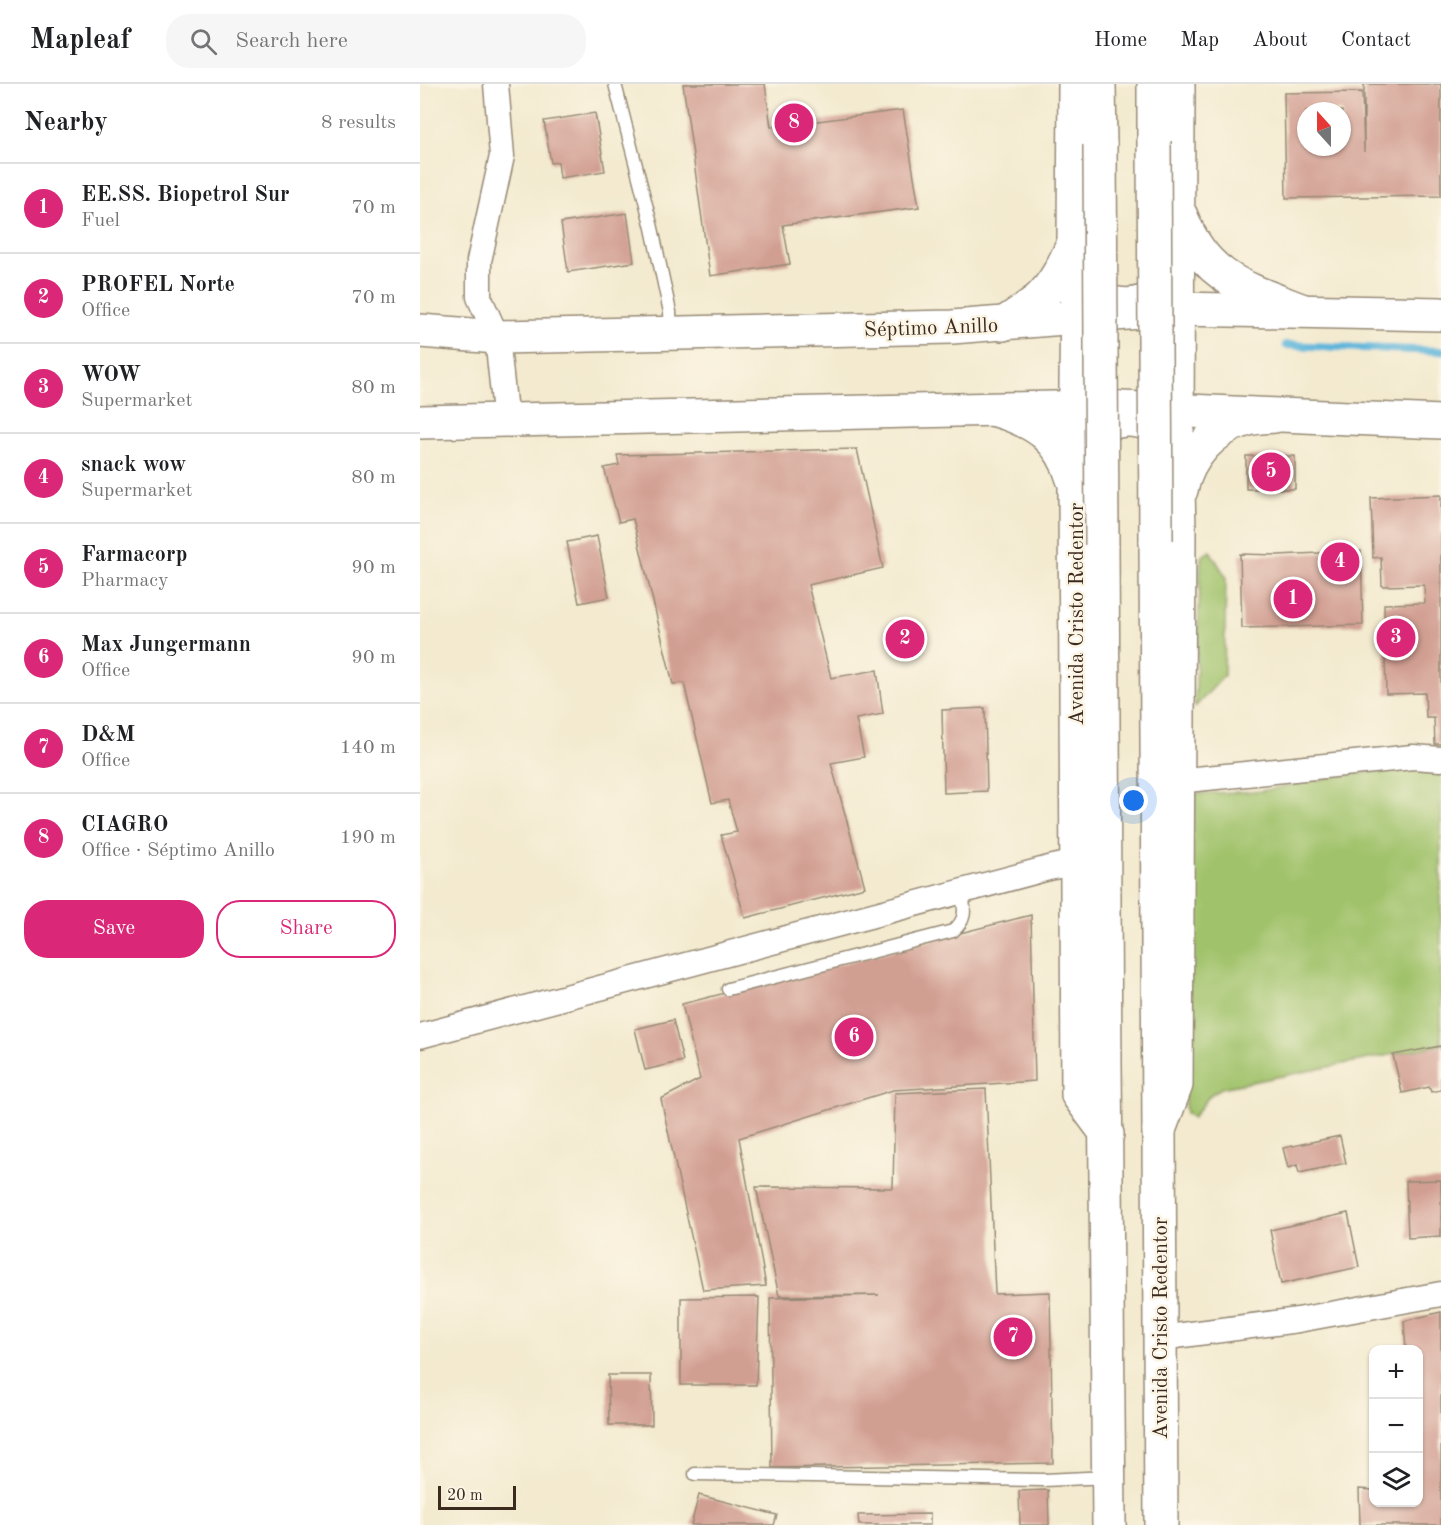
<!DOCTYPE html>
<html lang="en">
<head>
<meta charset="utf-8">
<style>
	:root { --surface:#fff; --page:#f6f6f6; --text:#202124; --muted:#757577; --line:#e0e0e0; --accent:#db2777 }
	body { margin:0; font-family:"Old Standard TT",serif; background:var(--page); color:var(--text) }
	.controls { position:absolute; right:18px; bottom:18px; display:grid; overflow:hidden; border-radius:12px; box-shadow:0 2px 4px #0004 }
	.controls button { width:54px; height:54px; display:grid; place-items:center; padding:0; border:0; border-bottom:2px solid var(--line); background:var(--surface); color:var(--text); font:30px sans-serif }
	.compass { position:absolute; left:877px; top:18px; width:54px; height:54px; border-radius:50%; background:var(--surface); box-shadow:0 2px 4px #0004; rotate:339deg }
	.scale { position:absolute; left:18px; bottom:15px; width:78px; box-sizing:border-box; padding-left:6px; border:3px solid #3b2a1e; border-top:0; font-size:16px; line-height:21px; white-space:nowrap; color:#3b2a1e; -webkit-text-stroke:4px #fcf5e5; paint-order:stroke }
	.you { position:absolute; left:714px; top:717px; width:21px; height:21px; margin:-15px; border:4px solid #fff; border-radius:50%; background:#1a73e8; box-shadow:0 0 0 9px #1a73e833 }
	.badge { display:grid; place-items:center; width:39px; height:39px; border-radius:50%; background:var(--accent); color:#fff; font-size:20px; font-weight:700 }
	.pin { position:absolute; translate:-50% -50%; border:3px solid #fff; box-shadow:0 2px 6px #0006 }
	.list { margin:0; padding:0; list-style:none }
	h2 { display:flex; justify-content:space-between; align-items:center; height:78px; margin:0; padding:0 24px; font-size:26px }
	h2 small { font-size:20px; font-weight:400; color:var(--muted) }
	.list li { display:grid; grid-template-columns:39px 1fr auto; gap:18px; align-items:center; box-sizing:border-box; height:90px; padding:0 24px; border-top:2px solid var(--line) }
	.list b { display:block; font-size:22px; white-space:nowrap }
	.list p { margin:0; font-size:20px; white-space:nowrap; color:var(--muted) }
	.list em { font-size:20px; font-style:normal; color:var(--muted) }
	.actions { display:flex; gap:12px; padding:18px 24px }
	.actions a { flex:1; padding:14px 0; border:2px solid var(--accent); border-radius:24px; text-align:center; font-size:21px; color:var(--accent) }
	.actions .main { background:var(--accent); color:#fff }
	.icon { flex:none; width:33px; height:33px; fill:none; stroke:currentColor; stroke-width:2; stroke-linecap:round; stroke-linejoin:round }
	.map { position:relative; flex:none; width:1021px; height:1441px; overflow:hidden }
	header { display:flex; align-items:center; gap:36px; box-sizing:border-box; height:84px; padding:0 30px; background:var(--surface); border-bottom:2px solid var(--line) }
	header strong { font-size:28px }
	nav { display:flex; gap:33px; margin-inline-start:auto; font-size:21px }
	.search { width:420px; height:54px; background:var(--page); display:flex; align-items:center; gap:15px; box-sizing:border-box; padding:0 21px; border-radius:24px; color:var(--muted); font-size:22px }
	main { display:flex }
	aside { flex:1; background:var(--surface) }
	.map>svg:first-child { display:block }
	.green { fill:#a0c26b; stroke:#6e7644; stroke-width:1.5 }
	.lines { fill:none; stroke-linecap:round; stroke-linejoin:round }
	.stream { stroke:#5eb6db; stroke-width:8 }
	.building { fill:#d19e92; fill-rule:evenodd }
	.lane-casing { stroke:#978a76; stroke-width:15 }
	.street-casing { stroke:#978a76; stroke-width:27 }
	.secondary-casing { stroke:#978a76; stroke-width:36 }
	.primary-casing { stroke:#978a76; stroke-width:36 }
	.highway-casing { stroke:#978a76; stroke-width:36 }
	.lane { stroke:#fff; stroke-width:12 }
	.street { stroke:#fff; stroke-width:24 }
	.secondary { stroke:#fff; stroke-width:33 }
	.primary { stroke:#fff; stroke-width:33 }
	.highway { stroke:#fff; stroke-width:33 }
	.highway-bridge-casing { stroke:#978a76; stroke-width:36; stroke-linecap:butt }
	.highway-bridge { stroke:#fff; stroke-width:33 }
	.labels { text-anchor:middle; stroke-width:5; stroke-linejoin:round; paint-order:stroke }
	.street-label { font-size:21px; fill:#3b2a1e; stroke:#fcf5e5 }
</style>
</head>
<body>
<header>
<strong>Mapleaf</strong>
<div class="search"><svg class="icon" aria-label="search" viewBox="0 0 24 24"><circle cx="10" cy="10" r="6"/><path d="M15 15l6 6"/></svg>Search here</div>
<nav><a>Home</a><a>Map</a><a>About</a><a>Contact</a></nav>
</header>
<main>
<aside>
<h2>Nearby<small>8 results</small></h2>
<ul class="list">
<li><span class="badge">1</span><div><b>EE.SS. Biopetrol Sur</b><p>Fuel</p></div><em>70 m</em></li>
<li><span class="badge">2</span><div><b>PROFEL Norte</b><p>Office</p></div><em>70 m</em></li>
<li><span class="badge">3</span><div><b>WOW</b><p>Supermarket</p></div><em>80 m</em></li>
<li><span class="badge">4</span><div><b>snack wow</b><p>Supermarket</p></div><em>80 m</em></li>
<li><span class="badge">5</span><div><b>Farmacorp</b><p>Pharmacy</p></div><em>90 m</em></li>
<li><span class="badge">6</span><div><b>Max Jungermann</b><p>Office</p></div><em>90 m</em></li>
<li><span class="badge">7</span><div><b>D&amp;M</b><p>Office</p></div><em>140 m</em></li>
<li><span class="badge">8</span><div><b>CIAGRO</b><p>Office · Séptimo Anillo</p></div><em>190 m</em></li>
</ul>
<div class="actions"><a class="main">Save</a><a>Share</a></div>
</aside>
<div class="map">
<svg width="1021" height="1441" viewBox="0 0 1021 1441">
	<rect width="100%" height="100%" fill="#fcf5e5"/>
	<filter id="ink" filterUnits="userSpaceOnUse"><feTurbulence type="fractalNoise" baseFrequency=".0167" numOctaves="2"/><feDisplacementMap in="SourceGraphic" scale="12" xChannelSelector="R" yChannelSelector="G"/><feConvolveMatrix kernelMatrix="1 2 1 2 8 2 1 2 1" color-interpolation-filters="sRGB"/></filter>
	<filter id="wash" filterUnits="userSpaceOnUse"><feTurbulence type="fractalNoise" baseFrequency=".008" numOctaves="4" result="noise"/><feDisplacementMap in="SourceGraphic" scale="24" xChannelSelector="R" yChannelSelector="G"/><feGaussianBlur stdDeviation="1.35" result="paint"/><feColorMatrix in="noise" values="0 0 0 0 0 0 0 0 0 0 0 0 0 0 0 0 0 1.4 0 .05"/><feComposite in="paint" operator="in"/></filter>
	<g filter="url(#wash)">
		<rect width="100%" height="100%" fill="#f3eacf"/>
		<path class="green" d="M790 467 806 493 804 592 775 623 781 473Z
			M991 683 1021 686V961L801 1004 790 1011 773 1034 766 1029 762 991 769 710 841 707 913 693Z"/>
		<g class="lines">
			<path class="stream" d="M866 261 1021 267"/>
		</g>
		<g id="blocks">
			<path class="building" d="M263 0H345L351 43 483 26 499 123 363 141 370 180 290 192Z
				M944 0H1021V112L866 114 864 9 942 8 944 68ZM886 27H922V63H886Z
				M175 29 185 87 140 94 138 78 131 79 124 37Z
				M207 129 214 178 148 188 141 139Z
				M437 365 463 484 388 501 411 594 457 586 463 630 436 635 444 673 411 679 445 803 325 834 301 751 317 748 308 716 292 719 264 599 253 600 213 435 199 438 184 384 199 381 197 371Z
				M826 372H875V405H826Z
				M1021 411V660H1015L1014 634H1006L1005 609 966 610 964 520 1005 519 1004 501 962 502 961 473 953 474 951 414Z
				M177 452 189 513 159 519 147 458Z
				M941 467 943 541 822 544 820 470 858 471Z
				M565 624 567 707 524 709 522 626Z
				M611 831 615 997 473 1006 319 1054 346 1202 283 1206 241 1015 280 995 262 920Z
				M253 936 263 977 225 986 215 945Z
				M1021 962V1006L1011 1008 1009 1003 982 1009 973 971Z
				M566 1005 575 1210 630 1208 633 1379 352 1384 350 1214 459 1211 359 1212 336 1103 473 1104 475 1009Z
				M920 1052 926 1079 879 1089 877 1081 868 1084 863 1064Z
				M1021 1096V1152L988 1154 986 1097Z
				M928 1129 939 1183 861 1200 850 1146Z
				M339 1213 336 1301H261V1214Z
				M1021 1228V1441H940L939 1405 954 1406V1418H998V1266H986L984 1237Z
				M188 1291H231L232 1341H189Z
				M628 1406 629 1441H600L599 1407Z
				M279 1411 357 1431 354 1441H271Z
				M510 1430V1441H439L438 1431Z"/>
		</g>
	</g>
	<g filter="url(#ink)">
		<use href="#blocks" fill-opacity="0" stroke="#978a76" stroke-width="1.5"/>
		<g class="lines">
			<defs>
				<path id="lane" d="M195 0 232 144 250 228 251 248
					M308 905 533 847C548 834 544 825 542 807
					M275 1390 624 1396 688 1393"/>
				<path id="street" d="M76 0 82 72 59 177V213L77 253 86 338
					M757 697 993 673 1021 675
					M0 952 629 784 657 778
					M740 1254 878 1236 1021 1210"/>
				<path id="secondary" d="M0 247 77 253 532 243 758 225 1021 230
					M0 338 678 323 1021 338"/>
				<path id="primary" d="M655 0 654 158 657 197 655 404 658 1011 687 1050
					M761 132C784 194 824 204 881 226
					M658 198C664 203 670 210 677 213 706 228 733 220 753 196
					M583 240C595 232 608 224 619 215 636 199 645 178 654 158
					M576 326C616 338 641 354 653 395
					M663 359C682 335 712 329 739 345 745 349 751 357 756 362
					M761 406C768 373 793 345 825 336 834 333 845 333 854 332
					M739 1046 756 1001 759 446 757 364 758 0"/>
				<path id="highway" d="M679 0 680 61
					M734 0V57
					M736 456 741 1441
					M682 461C684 788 685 1114 689 1441"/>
			</defs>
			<use href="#lane" class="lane-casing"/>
			<use href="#street" class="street-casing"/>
			<use href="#secondary" class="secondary-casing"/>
			<use href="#primary" class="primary-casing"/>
			<use href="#highway" class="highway-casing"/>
			<use href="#lane" class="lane"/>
			<use href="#street" class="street"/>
			<use href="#secondary" class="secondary"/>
			<use href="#primary" class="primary"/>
			<use href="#highway" class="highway"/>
			<defs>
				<path id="highway-bridge" d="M734 57 736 456
					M680 61 682 461"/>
			</defs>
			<use href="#highway-bridge" class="highway-bridge-casing"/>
			<use href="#highway-bridge" class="highway-bridge"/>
		</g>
	</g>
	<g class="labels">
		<g class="street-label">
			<text transform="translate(511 243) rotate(-2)" y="7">Séptimo Anillo</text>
			<text transform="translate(656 530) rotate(-90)" y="7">Avenida Cristo Redentor</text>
			<text transform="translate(740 1244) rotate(-90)" y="7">Avenida Cristo Redentor</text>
		</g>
	</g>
</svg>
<div class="controls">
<button>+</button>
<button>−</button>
<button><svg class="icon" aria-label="layers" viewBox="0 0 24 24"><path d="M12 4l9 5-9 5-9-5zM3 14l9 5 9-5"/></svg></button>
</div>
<svg class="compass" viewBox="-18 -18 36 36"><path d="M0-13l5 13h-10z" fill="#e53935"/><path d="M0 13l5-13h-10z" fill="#757577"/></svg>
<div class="scale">20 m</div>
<div class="you"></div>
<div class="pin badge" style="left:873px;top:515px">1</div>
<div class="pin badge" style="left:485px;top:555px">2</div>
<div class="pin badge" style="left:976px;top:554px">3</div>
<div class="pin badge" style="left:920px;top:478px">4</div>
<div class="pin badge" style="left:851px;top:388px">5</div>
<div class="pin badge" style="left:434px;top:953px">6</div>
<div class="pin badge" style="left:593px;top:1253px">7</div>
<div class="pin badge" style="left:374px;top:39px">8</div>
</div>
</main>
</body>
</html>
